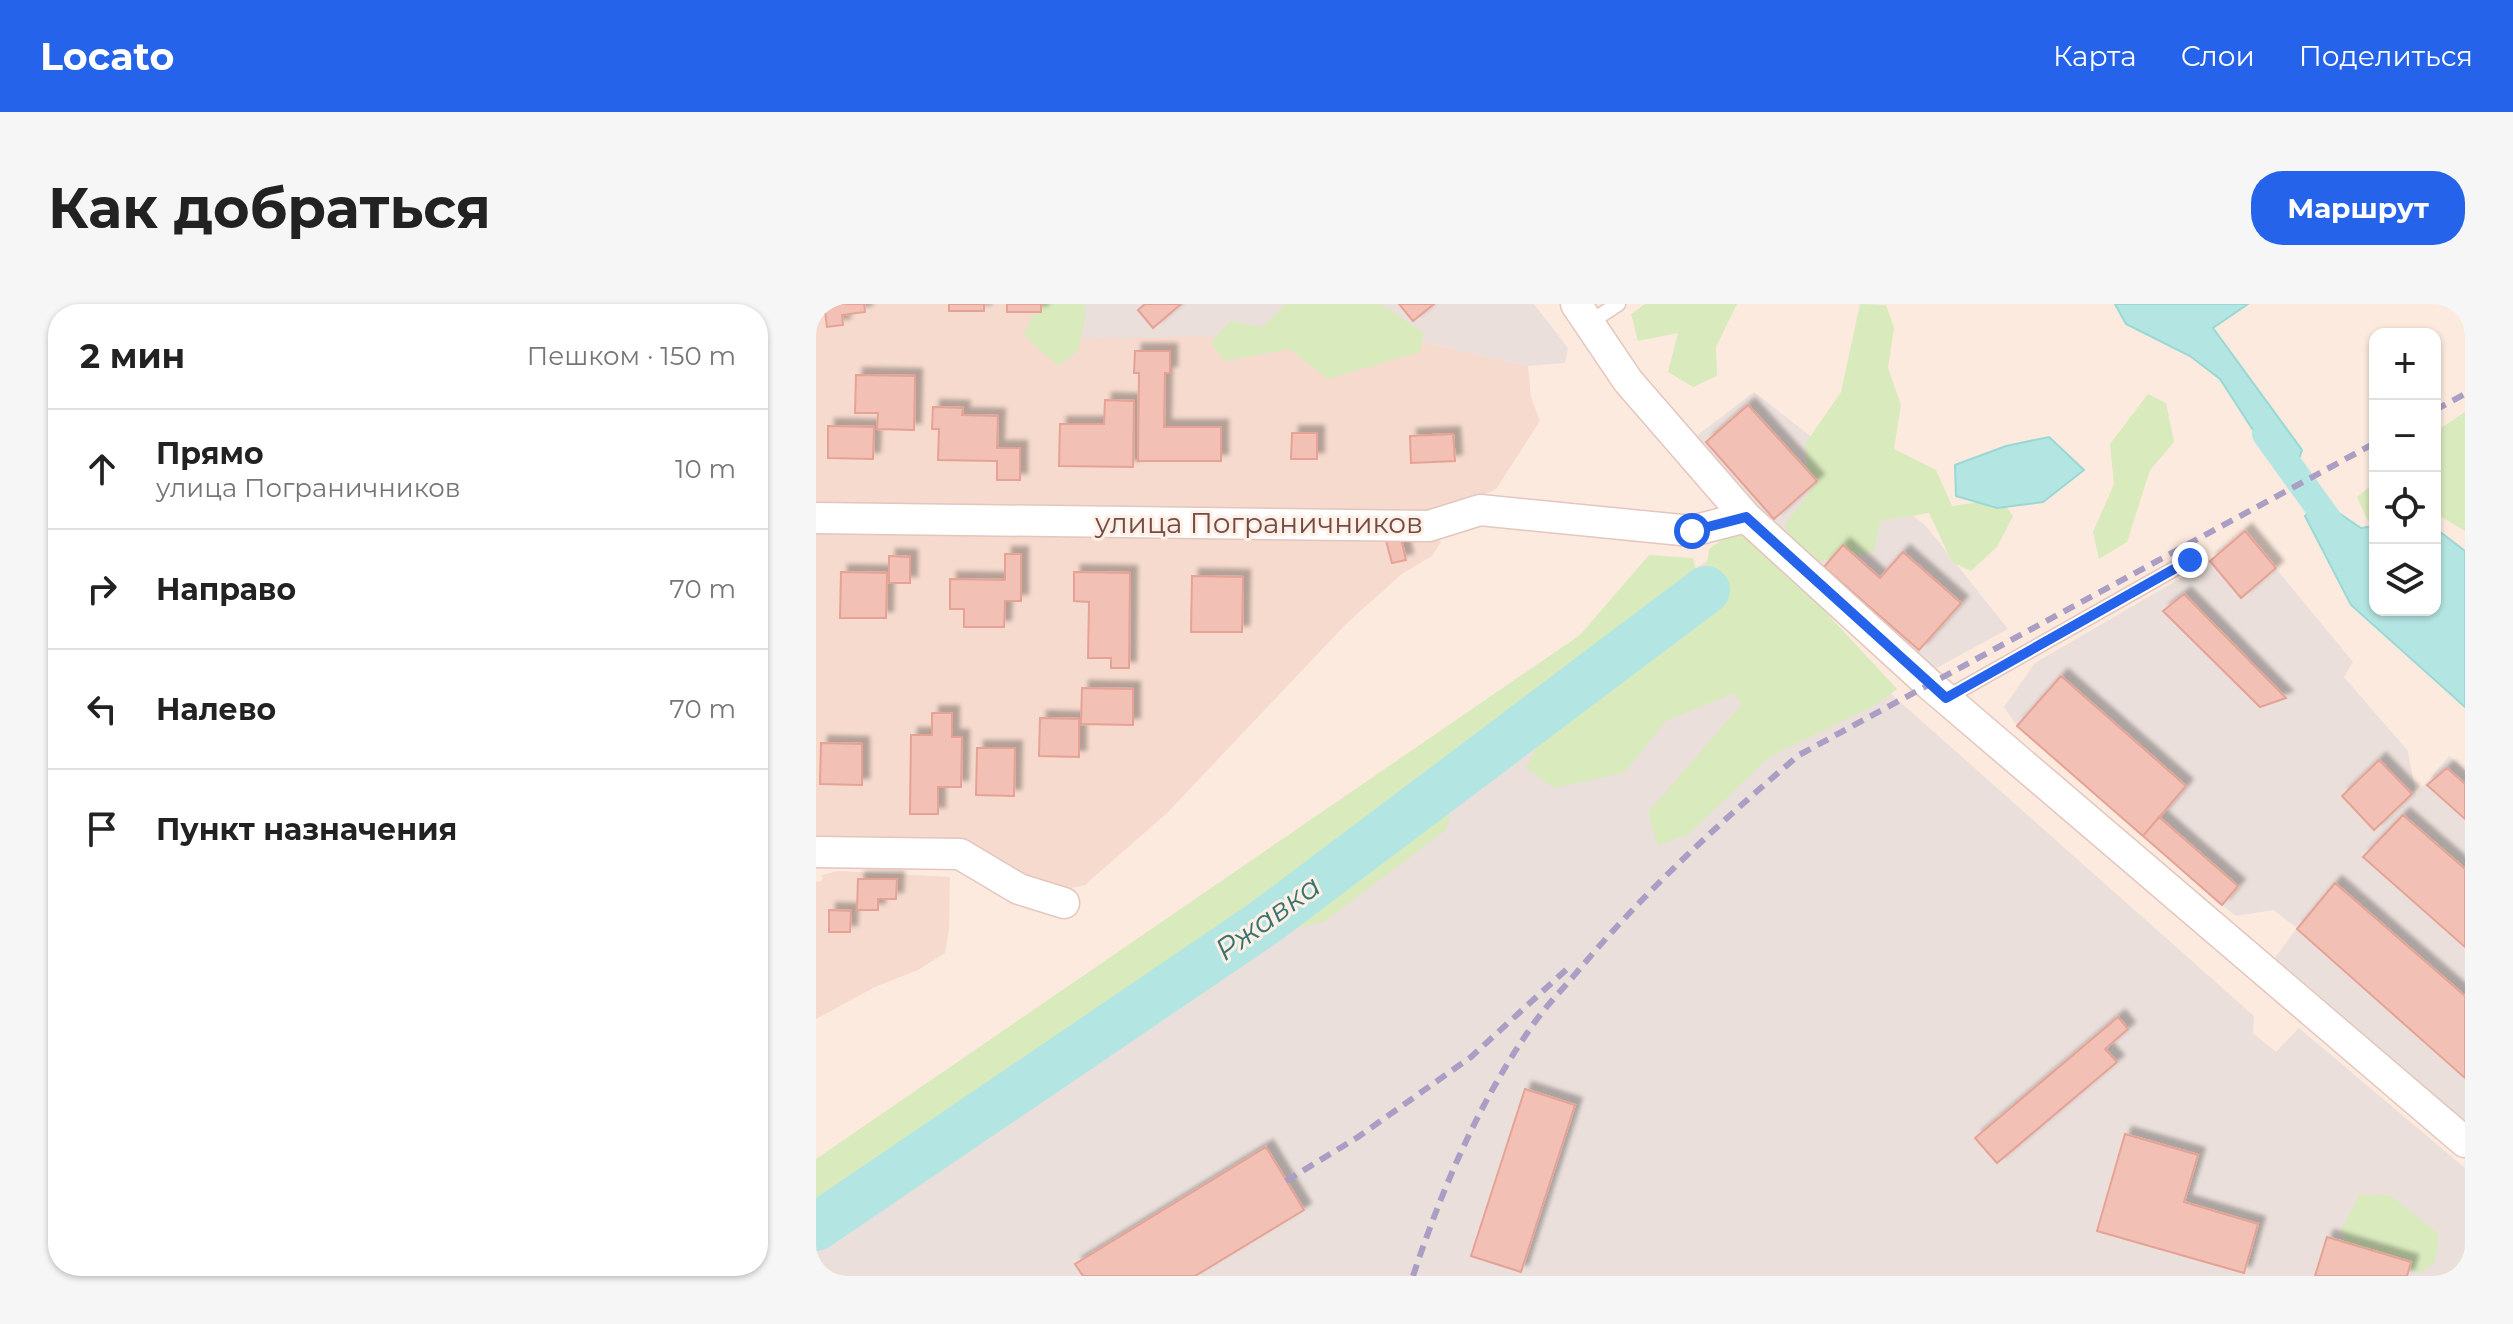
<!DOCTYPE html>
<html lang="ru">
<head>
<meta charset="utf-8">
<style>
	:root { --surface:#fff; --page:#f6f6f6; --text:#222; --muted:#767676; --line:#e0e0e0; --accent:#2563eb }
	body { margin:0; font-family:Montserrat,sans-serif; background:var(--page); color:var(--text) }
	.controls { position:absolute; right:24px; top:24px; display:grid; overflow:hidden; border-radius:16px; box-shadow:0 2px 6px #0004 }
	.controls button { width:72px; height:72px; display:grid; place-items:center; padding:0; border:0; border-bottom:2px solid var(--line); background:var(--surface); color:var(--text); font:40px sans-serif }
	.stop { position:absolute; width:24px; height:24px; margin:-18px; border:6px solid #2563eb; border-radius:50%; background:#fff }
	.stop.end { background:#2563eb; border-color:#fff; box-shadow:0 2px 8px #0008 }
	.list { margin:0; padding:0; list-style:none }
	h2 { display:flex; justify-content:space-between; align-items:center; height:104px; margin:0; padding:0 32px; font-size:34px }
	h2 small { font-size:26px; font-weight:400; color:var(--muted) }
	.list li { display:grid; grid-template-columns:52px 1fr auto; gap:24px; align-items:center; box-sizing:border-box; height:120px; padding:0 32px; border-top:2px solid var(--line) }
	.list b { display:block; font-size:30px; white-space:nowrap }
	.list p { margin:0; font-size:26px; white-space:nowrap; color:var(--muted) }
	.list em { font-size:26px; font-style:normal; color:var(--muted) }
	.icon { flex:none; width:44px; height:44px; fill:none; stroke:currentColor; stroke-width:2; stroke-linecap:round; stroke-linejoin:round }
	.map { position:relative; flex:none; width:1649px; height:972px; overflow:hidden; border-radius:32px }
	header { display:flex; align-items:center; gap:48px; box-sizing:border-box; height:112px; padding:0 40px; background:var(--accent); color:#fff }
	header strong { font-size:38px }
	nav { display:flex; gap:44px; margin-inline-start:auto; font-size:28px }
	.intro { display:flex; align-items:center; justify-content:space-between; box-sizing:border-box; height:192px; padding:0 48px }
	h1 { margin:0; font-size:56px }
	.button { padding:20px 36px; border-radius:32px; background:var(--accent); color:#fff; font-size:28px; font-weight:700 }
	main { display:flex; gap:48px; padding:0 48px }
	aside { flex:1; background:var(--surface); border-radius:32px; box-shadow:0 2px 6px #0004 }
	.map>svg:first-child { display:block }
	.residential { fill:#f5dacd }
	.industrial { fill:#eadfdb }
	.green { fill:#d9eabd }
	.water { fill:#b3e6e2; stroke:#99d8d4; stroke-width:2 }
	.lines { fill:none; stroke-linecap:round; stroke-linejoin:round }
	.canal { stroke:#b3e6e2; stroke-width:28 }
	.river { stroke:#b3e6e2; stroke-width:48 }
	.building { fill:#f3c0b5; stroke:#e6a295; stroke-width:2; filter:url(#shadow) }
	.service-casing { stroke:#e3c6bd; stroke-width:17 }
	.minor-casing { stroke:#e3c6bd; stroke-width:33 }
	.service { stroke:#fff; stroke-width:14 }
	.minor { stroke:#fff; stroke-width:30 }
	.rail { stroke:#aa9ec5; stroke-width:6; stroke-dasharray:12 8; stroke-linecap:butt }
	.route { stroke:#2563eb; stroke-width:10 }
	.labels { text-anchor:middle; stroke-width:6; stroke-linejoin:round; paint-order:stroke }
	.street-label { font-size:28px; fill:#734c46; stroke:#ffefe5 }
	.water-label { font-size:30px; font-style:italic; fill:#377370; stroke:#ffefe5 }
</style>
</head>
<body>
<header>
<strong>Locato</strong>
<nav><a>Карта</a><a>Слои</a><a>Поделиться</a></nav>
</header>
<div class="intro"><h1>Как добраться</h1><a class="button">Маршрут</a></div>
<main>
<aside>
<h2>2 мин<small>Пешком · 150 m</small></h2>
<ul class="list">
<li><svg class="icon" aria-label="ahead" viewBox="0 0 24 24"><path d="M12 20V5M6 11l6-6 6 6"/></svg><div><b>Прямо</b><p>улица Пограничников</p></div><em>10 m</em></li>
<li><svg class="icon" aria-label="right" viewBox="0 0 24 24"><path d="M7 20v-9h11M14 6l5 5-5 5"/></svg><div><b>Направо</b></div><em>70 m</em></li>
<li><svg class="icon" aria-label="left" viewBox="0 0 24 24"><path d="M17 20v-9H6M10 6l-5 5 5 5"/></svg><div><b>Налево</b></div><em>70 m</em></li>
<li><svg class="icon" aria-label="arrive" viewBox="0 0 24 24"><path d="M6 21V4h12l-3 4 3 4H6"/></svg><div><b>Пункт назначения</b></div></li>
</ul>
</aside>
<div class="map">
<svg width="1649" height="972" viewBox="0 0 1649 972">
	<defs>
		<filter id="shadow"><feDropShadow dx="7" dy="-7" stdDeviation="2" flood-color="#0004"/></filter>
	</defs>
	<rect width="100%" height="100%" fill="#fdeade"/>
	<path class="residential" d="M0 0H231L568 29 712 62 715 93 724 117 680 185 635 207 0 206Z
		M0 221 616 229 625 238 616 252 587 269 530 320 351 509 269 581 251 585 0 536Z
		M22 567 134 573 133 625 129 649 102 666 59 683 0 715V578L6 577V571Z"/>
	<path class="industrial" d="M231 0H718L752 44 749 59 712 62 568 29 233 35Z
		M938 88 1110 222 1192 325 1115 367 933 204 879 133Z
		M1429 227 1537 358 1528 373 1592 447 1600 491 1633 452 1649 466V822L1455 659 1481 624 1457 606 1420 612 1406 601 1201 422 1188 403 1219 359 1394 257Z
		M917 239 1083 397 1438 712 1437 729 1460 748 1483 724 1649 864V972H0V868Z"/>
	<path class="green" d="M222 0H267L270 9 262 47 242 62 208 31Z
		M470 0H565L608 29 604 48 512 75 473 45 408 57 395 38 415 17 447 23Z
		M829 0H921L900 43 901 72 877 83 852 68 862 29 822 37 815 10Z
		M1044 0 1070 1 1078 24 1072 64 1085 101 1078 145 1120 166 1136 202 1185 195 1197 212 1181 243 1155 267 1136 258 1113 209 1064 217 1058 248 991 259 968 222 994 188 989 140 1025 88Z
		M1332 90 1350 99 1358 138 1334 166 1311 238 1283 255 1277 228 1298 180 1294 140Z
		M1649 108V227L1619 209V128Z
		M1559 178V215L1552 217 1541 193Z
		M915 230 941 234 1081 385 1061 400 953 453 873 530 842 542 832 508 926 400 918 389 850 417 808 469 738 484 710 464 729 427 884 314 893 245Z
		M833 251 877 254 884 281 872 314 642 477 630 526 508 618 424 634 112 848 0 912V855L764 331Z
		M1544 890 1575 892 1623 930 1619 958 1604 969 1533 948 1525 926Z"/>
	<path class="water" d="M1299 0H1432L1397 24 1486 146 1480 164 1457 157 1404 75 1374 52 1310 20Z
		M1233 133 1268 166 1227 198 1181 204 1140 192 1139 161 1190 142Z
		M1502 195 1545 224 1559 222V306H1619V224L1649 247V403L1535 301 1489 212Z"/>
	<g class="lines">
		<path class="canal" d="M1450 130 1559 281"/>
		<path class="river" d="M0 923 449 618 890 286"/>
	</g>
	<path class="building" d="M8 0H48L49 8 26 11 27 21 11 23Z
		M133 0H168V7H133Z
		M191 0H225V8H191Z
		M329 0H365L337 24 322 6Z
		M583 0H618L597 17Z
		M319 47H354V69H349L348 123H405V157H322L323 69H318Z
		M40 71 99 72 98 126 61 125 62 109H39Z
		M289 96 318 97 317 163 243 162 244 120H288Z
		M932 101 1001 177 958 215 890 138Z
		M117 103 147 104 146 111 182 112 181 144H204V176H181V157L122 156 123 125H116Z
		M12 122 58 123 57 155 12 154Z
		M476 129H501V155H475Z
		M637 130 639 157 595 159 594 132Z
		M1429 227 1460 264 1425 294 1394 257Z
		M584 230 590 256 576 259 569 233Z
		M1027 241 1064 274 1087 248 1145 299 1103 346 1008 263Z
		M189 250H205V297H189L188 323H148V305H134V275L189 276Z
		M73 252 94 253V279H73Z
		M25 268 71 269 70 314H24Z
		M258 268 314 269 313 364H295V354H272L273 298 258 297Z
		M376 272 427 273 426 328H375Z
		M1368 290 1470 394 1444 403 1347 307Z
		M1245 372 1370 482 1327 532 1201 422Z
		M266 384 317 385V421L265 420Z
		M116 409H136V433H146L145 483H122V510H94L95 431H116Z
		M224 414 263 415V453L223 452Z
		M5 439 46 440V481L4 480Z
		M161 444H199L198 492 160 491Z
		M1563 456 1596 490 1558 526 1526 492Z
		M1631 464 1649 480V515L1611 481Z
		M1587 511 1649 565V643L1547 553Z
		M1343 513 1422 582 1406 601 1327 532Z
		M42 575H81L80 595H62V606H41Z
		M1519 579 1649 692V774L1481 625Z
		M13 606 35 607 34 628H13Z
		M1302 713 1312 725 1289 745 1301 758 1181 859 1159 834Z
		M709 785 759 801 705 968 655 952Z
		M1309 830 1382 851 1368 898 1442 920 1428 969 1281 927Z
		M450 843 488 906 379 972H267L259 960Z
		M1511 933 1595 958 1591 972H1499Z"/>
	<g class="lines">
		<defs>
			<path id="service" d="M773 19 802 0
				M1130 394 1374 256"/>
			<path id="minor" d="M760 0 812 77 930 213 1114 381 1649 838
				M0 214 613 222 664 206 876 227 930 213
				M0 548 144 550 203 585 248 599"/>
		</defs>
		<use href="#service" class="service-casing"/>
		<use href="#minor" class="minor-casing"/>
		<use href="#service" class="service"/>
		<use href="#minor" class="minor"/>
		<path class="rail" d="M1619 106 1649 90
			M470 877 542 833 655 753 752 664
			M597 972C626 885 662 800 714 725 727 705 745 687 761 668 828 588 903 519 983 451L1559 139"/>
	</g>
	<g class="lines">
		<path class="route" d="M876 227 930 213 1130 394 1374 256"/>
	</g>
	<g class="labels">
		<g class="street-label">
			<text x="443" y="229">улица Пограничников</text>
		</g>
		<g class="water-label">
			<text transform="translate(452 614) rotate(-36)" y="10">Ржавка</text>
		</g>
	</g>
</svg>
<div class="controls">
<button>+</button>
<button>−</button>
<button><svg class="icon" aria-label="locate" viewBox="0 0 24 24"><circle cx="12" cy="12" r="6"/><path d="M12 2v4M12 18v4M2 12h4M18 12h4"/></svg></button>
<button><svg class="icon" aria-label="layers" viewBox="0 0 24 24"><path d="M12 4l9 5-9 5-9-5zM3 14l9 5 9-5"/></svg></button>
</div>
<div class="stop" style="left:876px;top:227px"></div>
<div class="stop end" style="left:1374px;top:256px"></div>
</div>
</main>
</body>
</html>
